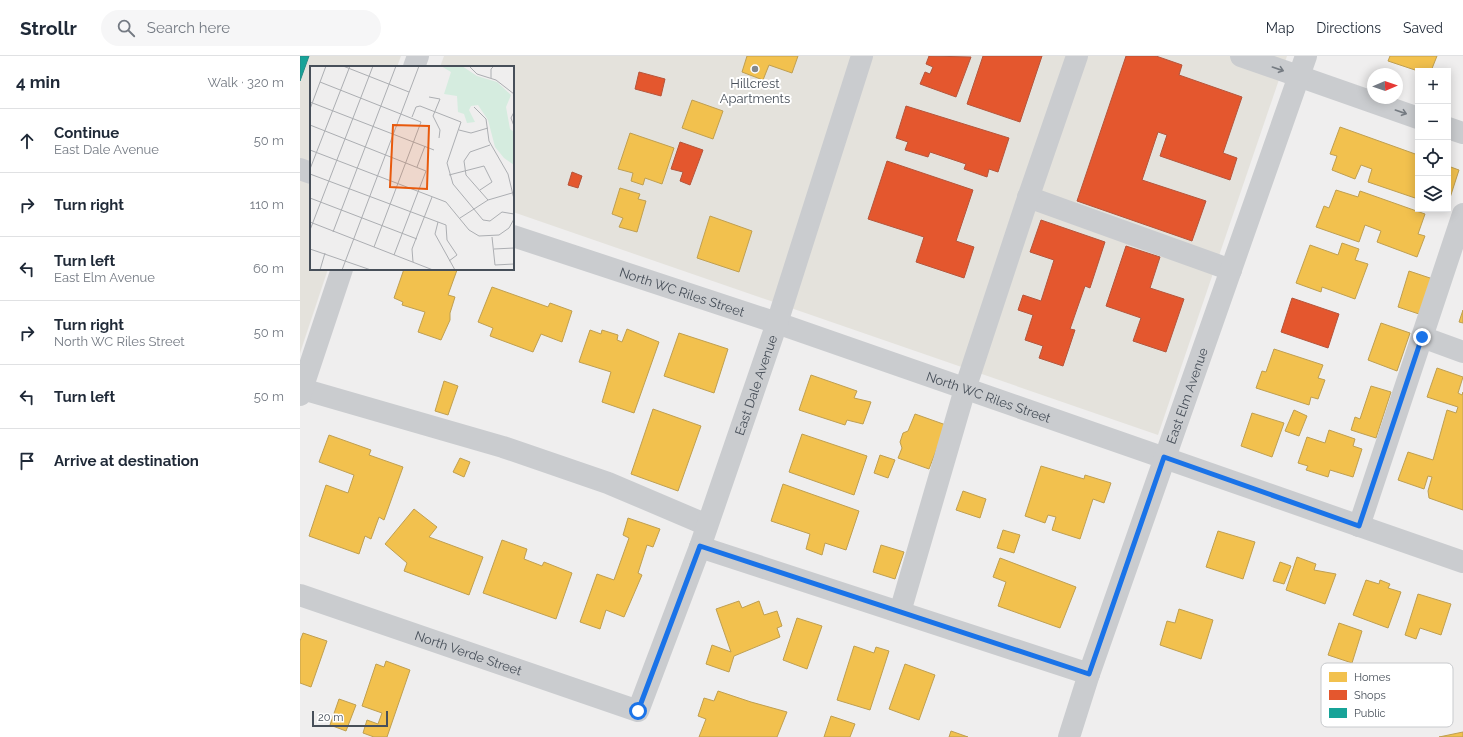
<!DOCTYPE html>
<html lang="en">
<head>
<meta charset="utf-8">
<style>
	:root { --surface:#fff; --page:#f6f6f7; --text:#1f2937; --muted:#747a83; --line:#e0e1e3 }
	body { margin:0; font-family:Raleway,sans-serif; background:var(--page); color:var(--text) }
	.controls { position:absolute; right:12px; top:12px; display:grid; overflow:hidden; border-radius:0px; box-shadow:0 2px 10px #0003 }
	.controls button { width:36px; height:36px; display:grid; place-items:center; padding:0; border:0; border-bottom:1px solid var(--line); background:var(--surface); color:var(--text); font:20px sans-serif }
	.compass { position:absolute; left:1067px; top:12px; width:36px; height:36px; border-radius:50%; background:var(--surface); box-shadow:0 2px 10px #0003; rotate:88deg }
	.scale { position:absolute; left:12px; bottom:10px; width:76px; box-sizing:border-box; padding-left:4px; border:2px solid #474f59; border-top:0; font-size:11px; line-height:14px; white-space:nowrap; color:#474f59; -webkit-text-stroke:3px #fff; paint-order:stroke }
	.stop { position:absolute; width:12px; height:12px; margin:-9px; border:3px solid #1a73e8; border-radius:50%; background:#fff }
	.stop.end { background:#1a73e8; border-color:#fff; box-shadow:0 1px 4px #0008 }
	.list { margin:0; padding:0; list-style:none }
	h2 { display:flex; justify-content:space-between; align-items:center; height:52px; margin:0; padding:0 16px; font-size:17px }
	h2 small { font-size:13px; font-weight:400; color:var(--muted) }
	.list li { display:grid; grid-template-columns:26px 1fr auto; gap:12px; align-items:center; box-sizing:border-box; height:64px; padding:0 16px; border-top:1px solid var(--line) }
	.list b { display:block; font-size:15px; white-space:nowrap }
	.list p { margin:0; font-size:13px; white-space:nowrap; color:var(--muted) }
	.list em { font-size:13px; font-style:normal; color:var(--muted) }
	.icon { flex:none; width:22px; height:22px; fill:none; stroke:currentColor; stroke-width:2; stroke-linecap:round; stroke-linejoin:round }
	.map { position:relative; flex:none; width:1163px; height:681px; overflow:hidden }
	header { display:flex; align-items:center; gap:24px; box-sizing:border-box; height:56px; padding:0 20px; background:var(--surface); border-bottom:1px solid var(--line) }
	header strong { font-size:19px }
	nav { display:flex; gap:22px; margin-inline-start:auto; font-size:14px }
	.search { width:280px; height:36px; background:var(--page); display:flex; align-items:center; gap:10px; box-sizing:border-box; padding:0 14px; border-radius:22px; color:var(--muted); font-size:15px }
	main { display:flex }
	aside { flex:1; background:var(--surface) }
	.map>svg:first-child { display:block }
	.commercial { fill:#e4e2dc }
	.homes { fill:#f2c14e; stroke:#bf9f51 }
	.shops { fill:#e4572e; stroke:#b5553b }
	.public { fill:#17a398; stroke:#258a85 }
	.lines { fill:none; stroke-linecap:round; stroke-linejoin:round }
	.minor { stroke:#cacccf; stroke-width:22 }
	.oneway { stroke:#757b82 }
	.route { stroke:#1a73e8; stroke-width:5 }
	.poi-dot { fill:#82878d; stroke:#fff; stroke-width:1.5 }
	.labels { text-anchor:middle; stroke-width:4; stroke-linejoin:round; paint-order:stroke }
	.poi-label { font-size:13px; fill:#474f59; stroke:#fff }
	.street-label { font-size:13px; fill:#474f59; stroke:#fff }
	.inset-road { fill:none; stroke:#acaeb2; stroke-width:1 }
	.view { fill:#e8590c; fill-opacity:0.15; stroke:#e8590c; stroke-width:2 }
	.inset-edge { fill:none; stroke:#474f59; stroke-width:2 }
	.key { fill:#fff; stroke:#c8cacd; stroke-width:1 }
	.key-label { font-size:11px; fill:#474f59 }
</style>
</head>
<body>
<header>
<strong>Strollr</strong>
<div class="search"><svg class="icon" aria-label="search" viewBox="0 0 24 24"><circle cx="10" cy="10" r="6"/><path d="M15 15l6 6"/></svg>Search here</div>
<nav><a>Map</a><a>Directions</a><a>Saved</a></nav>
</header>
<main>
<aside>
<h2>4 min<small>Walk · 320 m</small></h2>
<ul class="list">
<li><svg class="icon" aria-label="ahead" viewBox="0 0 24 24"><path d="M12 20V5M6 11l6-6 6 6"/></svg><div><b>Continue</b><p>East Dale Avenue</p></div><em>50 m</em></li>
<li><svg class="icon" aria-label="right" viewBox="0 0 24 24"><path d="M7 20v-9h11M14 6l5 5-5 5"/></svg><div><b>Turn right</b></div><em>110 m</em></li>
<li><svg class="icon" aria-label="left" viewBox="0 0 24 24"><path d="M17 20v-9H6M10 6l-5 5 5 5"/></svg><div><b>Turn left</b><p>East Elm Avenue</p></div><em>60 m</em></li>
<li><svg class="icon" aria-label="right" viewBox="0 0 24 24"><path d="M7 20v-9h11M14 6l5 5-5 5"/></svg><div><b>Turn right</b><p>North WC Riles Street</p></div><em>50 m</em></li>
<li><svg class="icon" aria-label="left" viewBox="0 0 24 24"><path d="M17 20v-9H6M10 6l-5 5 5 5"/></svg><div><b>Turn left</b></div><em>50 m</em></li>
<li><svg class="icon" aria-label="arrive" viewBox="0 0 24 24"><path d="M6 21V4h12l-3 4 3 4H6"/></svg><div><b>Arrive at destination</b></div></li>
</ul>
</aside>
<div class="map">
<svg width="1163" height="681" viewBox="0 0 1163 681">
	<rect width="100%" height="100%" fill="#efeeee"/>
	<path class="commercial" d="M0 0H101L97 11H11V213H28L0 297Z
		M144 0H987L858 379 213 156V11H140Z"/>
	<path class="homes" d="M447 0H498L492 17 469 9 463 24 442 16Z
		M1090 0H1137L1131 15H1118L1088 5Z
		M392 44 423 55 413 83 382 72Z
		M1040 71 1118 99V143L1068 126 1072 113 1061 109 1055 123 1032 114 1037 100 1030 98Z
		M330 77 374 92 362 128 345 122 343 129 331 125 333 117 318 113Z
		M1148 110 1159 114 1148 148Z
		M320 132 340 138 338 143 346 145 337 176 319 171 323 162 312 158Z
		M1036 134 1058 141 1060 135 1125 158 1118 178 1125 180 1117 201 1077 186 1081 175 1065 169 1059 186 1016 171 1024 150 1029 152Z
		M410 160 452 175 439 216 397 202Z
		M1042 187 1059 193 1055 204 1068 208 1055 243 1022 231 1021 236 996 227 1010 189 1038 199Z
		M104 213 157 214 148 239 155 241 150 257V264L141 284 118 276 125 256 102 249 103 246 94 242Z
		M1109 215 1133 223 1122 259 1098 251Z
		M192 231 248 251 250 247 272 255 262 286 241 278 233 296 190 280 193 272 178 266Z
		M1163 254V267L1159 266Z
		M1081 267 1110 277 1097 315 1068 304Z
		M327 273 359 286 334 357 302 346 311 316 279 306 290 274 301 278 302 274 318 279 317 284 322 286Z
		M379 277 428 293 414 337 364 320Z
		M974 293 1023 309 1018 322 1025 324 1018 343 1011 341 1009 349 956 332 962 315 966 316Z
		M1137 312 1163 321 1158 337 1162 339 1163 336V454L1129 442 1128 435 1132 421 1128 420 1124 433 1098 424 1108 396 1133 404 1147 354 1156 357 1158 351 1127 341Z
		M511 319 557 335 554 342 571 346 563 368 547 364 545 369 499 354Z
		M144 325 158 330 148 359 135 355Z
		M1071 330 1091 336 1076 382 1051 374 1055 361 1060 363Z
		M353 353 401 370 378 435 331 418Z
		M994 354 1007 360 999 380 985 375Z
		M952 357 984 367 972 401 941 390Z
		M615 358 646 369 629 413 598 402 602 392 600 386 603 377 608 375Z
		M1029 374 1055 383 1053 390 1062 393 1053 421 1030 414 1028 421 1006 414 1008 410 998 407 1007 381 1025 387Z
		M502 378 567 400 554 439 489 416Z
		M29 379 71 394 69 399 103 411 84 464 79 461 71 483 65 480 59 498 9 480 26 429 48 437 54 419 19 406Z
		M580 399 595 404 588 422 574 417Z
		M160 402 170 406 164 421 153 416Z
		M741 410 784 423 785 419 811 427 804 447 793 443 780 483 752 474 756 461 748 459 745 467 725 460Z
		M483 428 559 455 546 494 525 487 522 499 506 493 510 478 471 465Z
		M663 435 686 443 680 462 656 454Z
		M114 453 137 471 129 481 183 501 169 539 104 515 107 507 85 488Z
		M328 462 360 473 353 491 347 489 338 517 342 519 324 561 306 554 300 573 280 566 297 518 314 524 329 482 323 479Z
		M703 474 720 479 714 497 697 492Z
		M918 475 955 486 943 523 906 511Z
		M202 484 227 493 224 503 242 510 244 506 272 517 256 563 183 537Z
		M581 489 604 496 595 523 573 516Z
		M997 501 1016 508 1014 514 1036 518 1025 548 986 534Z
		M700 502 776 531 760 572 698 550 706 526 693 521Z
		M980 506 991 510 984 528 973 525Z
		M1066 524 1079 528 1080 524 1090 528 1088 532 1101 536 1088 572 1053 559Z
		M1118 538 1151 548 1141 579 1120 572 1116 583 1105 579Z
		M439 545 442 552 459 545 464 559 477 555 482 570 477 572 480 581 434 600 429 616 406 608 412 589 431 596 416 553Z
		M879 553 913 564 901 603 860 589 867 565 875 567Z
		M497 562 522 570 507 613 483 604Z
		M1039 567 1062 575 1052 607 1028 599Z
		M3 577 27 585 11 631 0 627V585Z
		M554 590 574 597 576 591 589 595 570 654 537 644Z
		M86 605 110 614 87 681H74L63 677 67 664 78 668 82 657 62 650 76 608 84 611Z
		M605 608 635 619 619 664 589 653Z
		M418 635 451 646 487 656 477 681H399L406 663 398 660 404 642 414 645Z
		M39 643 56 649 46 675 30 669Z
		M531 660 555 668 550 681H524Z
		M651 675 668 681H649Z
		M1163 676V681H1139Z"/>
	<path class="shops" d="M629 0 671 1 656 41 620 28 625 16 630 18 633 11 626 8Z
		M683 0H742L720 66 667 48Z
		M826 0H856L882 9 879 19 942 41 923 97 937 102 930 124 860 100 867 79 858 76 842 124 906 145 892 185 777 145Z
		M339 16 365 23 361 40 335 33Z
		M606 50 709 82 698 116 689 113 687 121 664 113 666 108 630 96 628 101 605 94 608 86 596 82Z
		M380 86 403 94 390 129 380 125 383 116 371 113Z
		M587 105 673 134 656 185 674 191 664 222 616 206 624 181 568 163Z
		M272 116 282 120 278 132 268 129Z
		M741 164 805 186 790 232 785 230 770 273 775 274 763 310 739 302 743 290 725 284 733 259 718 254 723 239 741 245 754 204 730 196Z
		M826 190 860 201 850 232 884 243 866 296 833 285 841 262 806 250Z
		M992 242 1039 258 1028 292 981 276Z"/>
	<path class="public" d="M0 0H9L0 25Z"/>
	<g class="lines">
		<g class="minor">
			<path d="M941 0 1118 62"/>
			<path d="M114 11 118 0"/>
			<path d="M1148 72 1163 77"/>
			<path d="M0 113 11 117"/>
			<path d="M728 141 931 214"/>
			<path id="s1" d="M213 180 477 267 1163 506"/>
			<path d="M1122 281 1163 296"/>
			<path d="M2 333 203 391 308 427 407 469"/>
			<path d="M0 339 42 213"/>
			<path d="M1059 470 1163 158"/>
			<path d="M400 491 789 618"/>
			<path id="s2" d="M0 539 338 655 400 491 477 267 562 0"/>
			<path d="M600 556 665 333 726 148 777 0"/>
			<path id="s3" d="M769 681 789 618 1006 0"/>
		</g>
	</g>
	<defs><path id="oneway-shaft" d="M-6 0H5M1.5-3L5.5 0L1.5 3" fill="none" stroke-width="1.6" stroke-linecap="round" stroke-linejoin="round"/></defs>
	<g class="oneway">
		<use href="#oneway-shaft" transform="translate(978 13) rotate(19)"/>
		<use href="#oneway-shaft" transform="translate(1101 56) rotate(19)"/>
	</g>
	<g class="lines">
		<path class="route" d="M338 655 400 490 789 618 864 401 1059 470 1122 281"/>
	</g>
	<circle class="poi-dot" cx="455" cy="13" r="4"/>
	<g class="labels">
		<g class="poi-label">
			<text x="455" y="32">Hillcrest<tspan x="455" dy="15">Apartments</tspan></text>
		</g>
		<g class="street-label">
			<text dy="5" stroke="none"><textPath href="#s1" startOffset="178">North WC Riles Street</textPath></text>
			<text dy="5" stroke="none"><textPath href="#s2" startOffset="704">East Dale Avenue</textPath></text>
			<text dy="5" stroke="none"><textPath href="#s3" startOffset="361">East Elm Avenue</textPath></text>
			<text dy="5" stroke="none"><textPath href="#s1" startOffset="502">North WC Riles Street</textPath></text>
			<text dy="5" stroke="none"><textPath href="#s2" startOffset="178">North Verde Street</textPath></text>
		</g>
	</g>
	<g transform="translate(10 10)">
		<rect width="204" height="204" fill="#efeeee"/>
		<path d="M131 0H152L167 10 187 16 201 29 196 41 200 63 204 66V99L194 92 185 81 178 54 168 39 161 40 159 44 165 56 157 57 154 48 148 46 147 30 134 28 141 6Z" fill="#d5ecdf"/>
		<path class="inset-road" d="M33 0 99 26M159 0 167 8 186 14 204 28M181 12V3L184 0M10 16 111 56 64 181M119 31 130 33 123 50 130 64 129 72M0 36 124 84M164 41 176 53 179 75 198 108 204 133M0 43 16 0M204 46 201 52 204 60M102 51 106 41 110 40 151 56 137 97 143 118 173 154 180 155 192 146 204 148M0 59 116 105 84 189M149 64 161 67 178 62M0 84 136 136 159 164 169 170 189 169 199 162 204 153M107 101 115 80M0 103 40 0M0 108 136 159 137 174 147 189 139 195M139 109 174 100 182 116 170 124M0 132 107 173M178 134 156 109 154 95 160 86 180 79M150 152 178 134 202 127M0 156 123 204M128 156 125 168 145 204M0 164 63 0M23 166 86 0M182 171 185 199 204 198M0 183 61 204M184 183 204 182M103 196 102 183 122 131M10 204 15 187M32 204 109 0"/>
		<path class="view" d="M83 59 119 60 117 123 80 121Z"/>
		<rect width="204" height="204" class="inset-edge"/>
	</g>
	<rect x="1021" y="607" width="132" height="64" rx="6" class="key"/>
	<rect x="1029" y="616" width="18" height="10" fill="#f2c14e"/>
	<rect x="1029" y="634" width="18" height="10" fill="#e4572e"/>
	<rect x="1029" y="652" width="18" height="10" fill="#17a398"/>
	<g class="key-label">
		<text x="1054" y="625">Homes</text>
		<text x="1054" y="643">Shops</text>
		<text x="1054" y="661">Public</text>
	</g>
</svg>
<div class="controls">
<button>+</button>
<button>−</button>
<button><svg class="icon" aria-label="locate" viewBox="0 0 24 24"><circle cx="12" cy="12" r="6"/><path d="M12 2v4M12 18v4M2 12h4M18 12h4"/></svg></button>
<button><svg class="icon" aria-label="layers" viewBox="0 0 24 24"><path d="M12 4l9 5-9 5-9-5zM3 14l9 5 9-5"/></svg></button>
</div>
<svg class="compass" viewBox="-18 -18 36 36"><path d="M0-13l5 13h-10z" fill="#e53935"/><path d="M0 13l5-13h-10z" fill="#747a83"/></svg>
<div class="scale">20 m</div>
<div class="stop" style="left:338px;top:655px"></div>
<div class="stop end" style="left:1122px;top:281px"></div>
</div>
</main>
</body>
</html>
